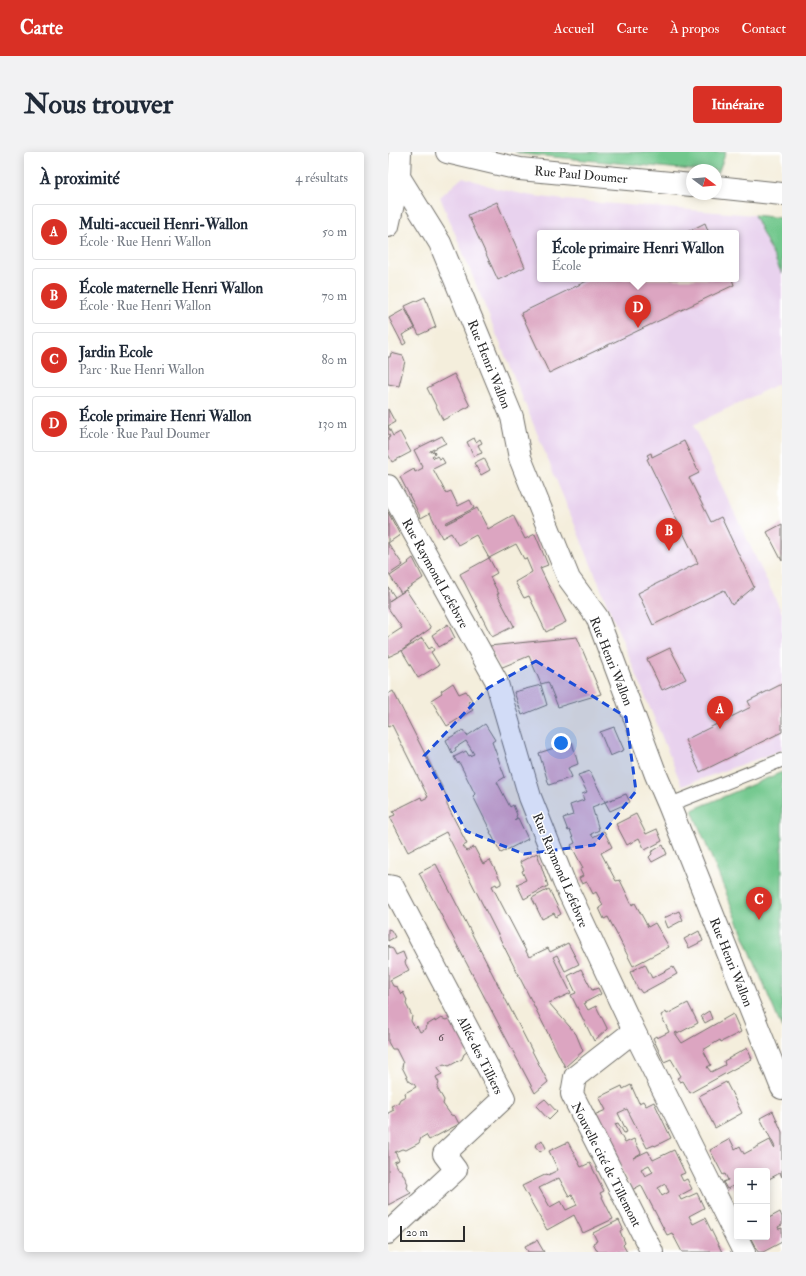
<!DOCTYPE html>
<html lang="fr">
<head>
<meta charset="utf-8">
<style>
	:root { --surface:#fff; --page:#f2f2f3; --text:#1f2937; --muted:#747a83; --line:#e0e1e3; --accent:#d93025 }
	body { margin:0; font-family:"IM FELL Double Pica",serif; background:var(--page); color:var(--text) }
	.controls { position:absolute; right:12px; bottom:12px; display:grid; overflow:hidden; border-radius:4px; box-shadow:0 2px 10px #0003 }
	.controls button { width:36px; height:36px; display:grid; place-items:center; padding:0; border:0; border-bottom:1px solid var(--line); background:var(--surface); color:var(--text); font:20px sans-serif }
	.compass { position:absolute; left:298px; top:12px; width:36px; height:36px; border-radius:50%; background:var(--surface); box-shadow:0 2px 10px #0003; rotate:106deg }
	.scale { position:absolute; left:12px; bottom:10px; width:65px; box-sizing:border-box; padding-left:4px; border:2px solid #2b2b2b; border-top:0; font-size:11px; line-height:14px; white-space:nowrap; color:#2b2b2b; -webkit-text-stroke:3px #fff; paint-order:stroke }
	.you { position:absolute; left:173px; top:591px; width:14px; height:14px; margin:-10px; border:3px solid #fff; border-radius:50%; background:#1a73e8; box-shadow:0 0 0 6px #1a73e833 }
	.badge { display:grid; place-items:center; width:26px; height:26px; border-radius:50%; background:var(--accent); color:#fff; font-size:13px; font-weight:700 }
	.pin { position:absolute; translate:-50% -33px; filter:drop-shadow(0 1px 2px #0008) }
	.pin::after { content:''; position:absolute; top:21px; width:14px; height:12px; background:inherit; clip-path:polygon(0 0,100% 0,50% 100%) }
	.popup { position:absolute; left:149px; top:78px; width:202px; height:52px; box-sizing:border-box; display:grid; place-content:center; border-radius:4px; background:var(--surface); filter:drop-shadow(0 1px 3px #0005); font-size:13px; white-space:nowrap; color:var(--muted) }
	.popup b { font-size:15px; color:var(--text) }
	.popup::after { content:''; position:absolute; left:50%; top:100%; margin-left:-8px; border:8px solid transparent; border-top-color:var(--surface) }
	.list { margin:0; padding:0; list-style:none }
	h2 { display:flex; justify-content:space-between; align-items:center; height:52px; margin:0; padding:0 16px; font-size:17px }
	h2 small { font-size:13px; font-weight:400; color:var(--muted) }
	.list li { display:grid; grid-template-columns:26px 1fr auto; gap:12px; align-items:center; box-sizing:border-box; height:56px; margin:0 8px 8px; padding:0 8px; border:1px solid var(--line); border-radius:4px }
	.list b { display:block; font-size:15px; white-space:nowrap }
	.list p { margin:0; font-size:13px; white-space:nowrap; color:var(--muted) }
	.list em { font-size:13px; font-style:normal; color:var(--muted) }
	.map { position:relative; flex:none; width:394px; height:1100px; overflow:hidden; border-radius:4px }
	header { display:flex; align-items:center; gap:24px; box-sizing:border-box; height:56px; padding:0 20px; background:var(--accent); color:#fff }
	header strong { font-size:19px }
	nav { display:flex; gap:22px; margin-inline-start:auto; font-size:14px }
	.intro { display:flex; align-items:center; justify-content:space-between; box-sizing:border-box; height:96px; padding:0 24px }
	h1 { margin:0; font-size:28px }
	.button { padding:10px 18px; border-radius:4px; background:var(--accent); color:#fff; font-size:14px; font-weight:700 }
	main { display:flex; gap:24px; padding:0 24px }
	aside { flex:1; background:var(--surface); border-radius:4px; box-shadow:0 2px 10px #0003 }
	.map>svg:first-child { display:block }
	.built { fill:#e8d2ee; fill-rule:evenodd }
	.green { fill:#71c78c; stroke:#4e795c }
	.building { fill:#dca5c1; fill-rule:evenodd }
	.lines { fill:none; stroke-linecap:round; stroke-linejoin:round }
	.lane-casing { stroke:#716f69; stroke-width:15 }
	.street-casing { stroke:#716f69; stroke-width:24 }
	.secondary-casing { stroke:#716f69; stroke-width:24 }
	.lane { stroke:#fff; stroke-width:13 }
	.street { stroke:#fff; stroke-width:22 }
	.secondary { stroke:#fff; stroke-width:22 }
	.marked { fill:#1d4ed8; fill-opacity:0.2; stroke:#1d4ed8; stroke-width:3; stroke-dasharray:8 5; stroke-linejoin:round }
	.labels { text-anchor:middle; stroke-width:3; stroke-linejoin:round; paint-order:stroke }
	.number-label { font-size:11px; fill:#574a50 }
	.street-label { font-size:13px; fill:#2b2b2b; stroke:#fff }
</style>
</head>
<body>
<header>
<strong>Carte</strong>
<nav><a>Accueil</a><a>Carte</a><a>À propos</a><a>Contact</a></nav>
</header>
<div class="intro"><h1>Nous trouver</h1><a class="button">Itinéraire</a></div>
<main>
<aside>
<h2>À proximité<small>4 résultats</small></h2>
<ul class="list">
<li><span class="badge">A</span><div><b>Multi-accueil Henri-Wallon</b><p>École · Rue Henri Wallon</p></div><em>50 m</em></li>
<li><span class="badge">B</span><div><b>École maternelle Henri Wallon</b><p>École · Rue Henri Wallon</p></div><em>70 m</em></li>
<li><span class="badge">C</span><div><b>Jardin Ecole</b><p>Parc · Rue Henri Wallon</p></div><em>80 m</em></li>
<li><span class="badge">D</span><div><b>École primaire Henri Wallon</b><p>École · Rue Paul Doumer</p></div><em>130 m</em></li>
</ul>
</aside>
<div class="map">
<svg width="394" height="1100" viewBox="0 0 394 1100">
	<rect width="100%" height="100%" fill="#fff"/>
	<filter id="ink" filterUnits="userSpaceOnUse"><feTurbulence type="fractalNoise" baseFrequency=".025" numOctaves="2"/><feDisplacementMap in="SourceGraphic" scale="8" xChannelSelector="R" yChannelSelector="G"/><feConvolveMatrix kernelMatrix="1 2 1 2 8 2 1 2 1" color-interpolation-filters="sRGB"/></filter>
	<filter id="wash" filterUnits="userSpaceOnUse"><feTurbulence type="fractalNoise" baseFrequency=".012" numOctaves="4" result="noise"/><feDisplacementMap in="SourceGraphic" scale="16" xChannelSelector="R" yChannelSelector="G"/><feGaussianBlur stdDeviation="0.9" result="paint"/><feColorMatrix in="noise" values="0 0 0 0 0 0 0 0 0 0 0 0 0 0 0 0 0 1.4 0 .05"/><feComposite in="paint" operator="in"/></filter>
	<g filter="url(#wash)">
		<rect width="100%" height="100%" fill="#f4eedc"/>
		<path class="built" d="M75 25 107 36 139 43 176 48 366 63 394 122V230L305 273 394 461V598L294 634 52 45ZM152 81H348V127H152Z"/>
		<path class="green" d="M127 0H338L330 21H328V18H304L133 2Z
			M366 63 394 66V122Z
			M394 620V877L304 658Z"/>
		<g id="blocks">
			<path class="building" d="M109 50 137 115 110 128 80 63Z
				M317 71 321 81H297Z
				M203 127H344L346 133 161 221 133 161Z
				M37 145 48 175 31 183 17 154Z
				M17 157 27 176 14 183 18 191 15 193 1 166Z
				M3 201 15 204 17 209 11 234 0 232V205H2Z
				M66 222 82 254 55 268 39 236Z
				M0 257 7 270 0 274Z
				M0 274 5 284 12 280 23 300 4 310 0 302V286L2 285 0 281Z
				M54 284 58 291 42 299V300L46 299 47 302 44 304 46 306 49 304 51 307 54 306 57 311 45 317 58 341 63 339 70 354 82 348 86 356 57 371 58 372 89 356 100 377 125 363 137 387 147 382 160 413 152 416 178 470 158 480 141 444 136 446 127 430 144 420 138 406 136 407 128 392 101 406 109 421 102 425 111 442H109L126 474 104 485 72 422 101 406 88 383 70 393 63 381 54 386 42 361 33 366 12 325 26 317 27 320 35 316 26 298Z
				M86 286 88 290 92 287 94 291 90 293 94 301 86 304 79 290Z
				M296 289 311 321 301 326 323 370 333 365 366 435 344 453 336 438 265 473 250 441 310 411 259 307 261 306 259 303 263 301 264 305Z
				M96 306 102 318 93 323 86 311Z
				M0 360 12 383 0 391 15 413 0 423Z
				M394 372V409L379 380Z
				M25 406 35 426 13 441 2 424 21 411 20 410Z
				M0 435 7 445 1 449 18 438 43 476 22 491 23 492 13 499 0 505V485L14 476 0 456Z
				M60 472 67 486 51 495 44 483Z
				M189 485 213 542 170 555 160 530 153 532 141 504 112 516 101 494Z
				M34 486 41 497 44 495 46 498 43 500 51 513 30 526 14 499Z
				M282 496 298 527 274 538 259 507Z
				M65 531 71 542 78 539 84 548 80 550 85 558 59 574 43 548 54 541 53 539Z
				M394 532V580L312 620 297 588 363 555 360 549Z
				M153 533 159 553 134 563 126 540Z
				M5 539 59 645V653L79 692 75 694 79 699 86 695 95 712 102 708 113 729V732L109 734 108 732 104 734 141 805 160 796 162 800 180 791 191 812 177 819 169 803 165 805 183 841 161 851 188 882 195 899 177 915 58 680 20 700 2 665 7 663 5 659 33 645 34 648 40 645 4 573 0 575V542Z
				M97 572 107 588 104 590 117 625 109 630 122 655 125 653 129 663 128 664 129 666 126 668 130 666 140 687 113 701 102 680H103L85 644 87 642 71 610 70 612 66 605 78 599 81 604 86 602 78 589 67 596 68 598 64 601 58 588 75 578 79 584Z
				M226 575 236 598 222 604 212 580Z
				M184 590 190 612 180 616 184 625 161 633 151 601Z
				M202 619 217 650 238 642 242 650 222 659 217 650 204 655 211 678 203 682 205 685 216 679 224 695 213 701 228 729 232 728 244 753 247 751 260 775 267 771 281 795 245 814 220 765 216 767 211 756 215 753 208 740 205 742 199 730 194 732 191 726 195 724 192 718 195 716 183 693 187 691 182 678 180 679 175 666 185 663 182 653 196 648 194 642 199 640 190 623Z
				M248 662 258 682 269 677 274 689 257 698 251 686 239 693 228 672Z
				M275 693 279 702 264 710 261 705 264 702 263 700Z
				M149 701 160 734 136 747 129 732 138 728 134 719 136 718 132 710Z
				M48 712 160 930 147 941 31 721Z
				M161 737 173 762 168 765 166 761 154 767 144 746Z
				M291 759 295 768 280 776 276 766Z
				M0 777 3 778 7 785 0 789Z
				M311 779 315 789 301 796 296 787Z
				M0 793 2 796 5 797 8 803 15 800 18 808 17 811 21 818 2 828 5 834 9 835 13 842 15 840 19 848 18 852 24 864 23 869 27 876 29 874 32 880 38 877 39 873 47 868V870L53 866 58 868 64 865 82 898 76 902 74 907 61 914 56 912 50 915 54 922 48 925 51 931 49 936 56 948 55 952 63 963 67 964 71 972 41 988 38 983 33 986 31 991 18 998 14 997 7 1000 11 1008 6 1010 9 1016 13 1018 20 1032 19 1036 23 1041 0 1053V961L6 958 3 954 10 951 12 947 18 944 17 941 28 935 26 932 21 929 14 915 15 911 8 897H4L0 890Z
				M257 812 264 826 285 815 289 822 254 841 251 837H250L242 820Z
				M193 817 204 838 210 836 213 842 196 851 200 858 208 854 219 876V877L206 889 183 843 188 841 180 824Z
				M300 851 310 871 289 882V880L287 881 294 891 345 862 353 880 333 890 332 888 315 898 323 913 319 915 323 920 337 913 336 909 359 896 364 907 302 941 295 929 292 930 289 926 293 924 283 907 276 910 265 886 268 884 269 886 281 880 273 863 278 860 279 862Z
				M321 859 324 867 317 871 313 864Z
				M338 930 354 961 327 976 311 944Z
				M243 933 251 951 255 949 258 954 266 950 283 986 267 994 266 993 259 996 239 957 230 961 239 980 236 981 230 971 227 972 237 991 246 987 253 1001 245 1006 260 999 265 1008 286 998 297 1021 292 1023 295 1029 299 1027 304 1037 291 1044 293 1048 309 1041 316 1056 301 1064 305 1072 317 1066 334 1100H294L284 1081 279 1083 253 1033 244 1038 206 963 218 958 211 945 234 934 235 937ZM261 1013 265 1020 257 1024 253 1017ZM277 1032 281 1040 274 1044 270 1036Z
				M157 947 169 960 161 968 148 954Z
				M385 959 394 980V1025L392 1021 379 1028V1019H349V1042L345 1034 339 1037 335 1030 340 1028 337 1022 335 1023 322 998 342 987 347 997 352 994 356 1002 382 988 386 996 387 995 372 966Z
				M154 988 158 996 152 1000 147 994Z
				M180 990 193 1015 202 1011 216 1039 212 1041 225 1067 195 1081 186 1063 159 1078 134 1034 159 1022 160 1023 170 1018 161 999ZM171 1026 181 1044 184 1043 189 1053 178 1058 173 1049 162 1055 151 1036Z
				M392 1060 394 1065V1073L390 1075 391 1077 394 1076V1090L375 1100H370L362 1085H379V1067Z
				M231 1068 235 1077 232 1079 237 1091 235 1093 239 1100H210L205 1091 209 1089 205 1081Z
				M149 1088 156 1100H140L137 1094Z"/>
		</g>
	</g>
	<g filter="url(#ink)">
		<use href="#blocks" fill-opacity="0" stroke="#716f69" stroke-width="1"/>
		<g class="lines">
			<defs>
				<path id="lane" d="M281 653 394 608"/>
				<path id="street" d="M11 25 52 91 124 265 132 306 181 427 209 465 268 623 281 653 394 936
					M0 334 108 528 142 645 176 730 246 879 356 1100
					M0 734 5 735 116 946 56 1002 68 1018 0 1081
					M246 879 187 925 184 942 264 1100"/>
				<path id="secondary" d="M59 0 132 17 304 33
					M328 35 394 42
					M0 74 11 25 12 0"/>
			</defs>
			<use href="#lane" class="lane-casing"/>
			<use href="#street" class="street-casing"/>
			<use href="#secondary" class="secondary-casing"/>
			<use href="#lane" class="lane"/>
			<use href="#street" class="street"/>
			<use href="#secondary" class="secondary"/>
		</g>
	</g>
	<path class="marked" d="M148 509 238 565 248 639 206 693 136 702 78 679 36 604 100 536Z"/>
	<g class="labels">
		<g class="number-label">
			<text x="53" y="889">6</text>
		</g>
		<g class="street-label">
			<text transform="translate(193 22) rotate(5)" y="5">Rue Paul Doumer</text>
			<text transform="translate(102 212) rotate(68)" y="5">Rue Henri Wallon</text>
			<text transform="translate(48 421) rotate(61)" y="5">Rue Raymond Lefebvre</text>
			<text transform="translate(224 509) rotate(68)" y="5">Rue Henri Wallon</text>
			<text transform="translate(173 718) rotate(67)" y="5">Rue Raymond Lefebvre</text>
			<text transform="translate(344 810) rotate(68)" y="5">Rue Henri Wallon</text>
			<text transform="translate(93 903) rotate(63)" y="5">Allée des Tilliers</text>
			<text transform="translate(219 1012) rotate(63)" y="5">Nouvelle cité de Tillemont</text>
		</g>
	</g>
</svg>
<div class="controls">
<button>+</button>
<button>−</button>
</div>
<svg class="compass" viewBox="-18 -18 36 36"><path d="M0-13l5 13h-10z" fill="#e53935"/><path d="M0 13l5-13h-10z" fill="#747a83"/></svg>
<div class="scale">20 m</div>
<div class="you"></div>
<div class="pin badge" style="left:332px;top:577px">A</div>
<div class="pin badge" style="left:281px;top:399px">B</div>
<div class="pin badge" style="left:371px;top:768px">C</div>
<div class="pin badge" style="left:250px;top:176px">D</div>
<div class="popup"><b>École primaire Henri Wallon</b>École</div>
</div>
</main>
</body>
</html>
